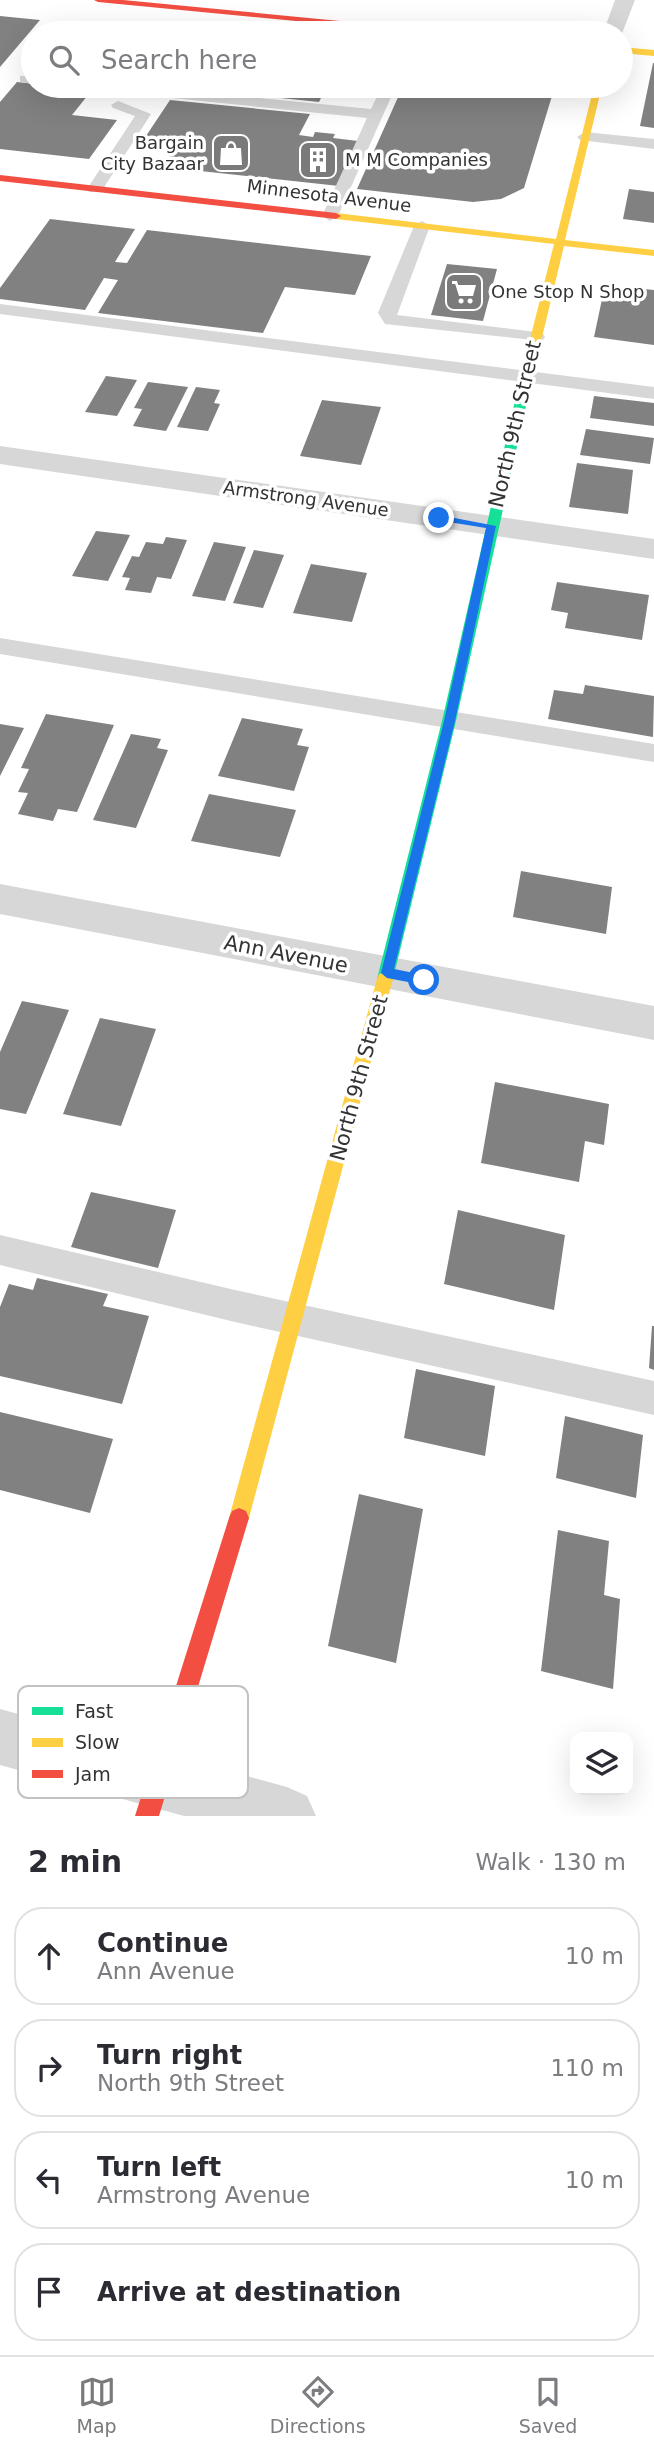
<!DOCTYPE html>
<html lang="en">
<head>
<meta charset="utf-8">
<style>
	:root { --surface:#fff; --page:#f7f7f7; --text:#2b2b33; --muted:#7c7c81; --line:#e1e1e2; --accent:#7a7a7a }
	body { margin:0; font-family:"DejaVu Sans",sans-serif; background:var(--page); color:var(--text) }
	.controls { position:absolute; right:21px; bottom:21px; display:grid; overflow:hidden; border-radius:14px; box-shadow:0 7px 28px #0002 }
	.controls button { width:63px; height:63px; display:grid; place-items:center; padding:0; border:0; border-bottom:2px solid var(--line); background:var(--surface); color:var(--text); font:35px sans-serif }
	.stop { position:absolute; width:21px; height:21px; margin:-16px; border:5px solid #1a73e8; border-radius:50%; background:#fff }
	.stop.end { background:#1a73e8; border-color:#fff; box-shadow:0 2px 7px #0008 }
	.list { margin:0; padding:0; list-style:none }
	h2 { display:flex; justify-content:space-between; align-items:center; height:91px; margin:0; padding:0 28px; font-size:30px }
	h2 small { font-size:23px; font-weight:400; color:var(--muted) }
	.list li { display:grid; grid-template-columns:46px 1fr auto; gap:21px; align-items:center; box-sizing:border-box; height:98px; margin:0 14px 14px; padding:0 14px; border:2px solid var(--line); border-radius:28px }
	.list b { display:block; font-size:26px; white-space:nowrap }
	.list p { margin:0; font-size:23px; white-space:nowrap; color:var(--muted) }
	.list em { font-size:23px; font-style:normal; color:var(--muted) }
	.icon { flex:none; width:38px; height:38px; fill:none; stroke:currentColor; stroke-width:2; stroke-linecap:round; stroke-linejoin:round }
	.map { position:relative; flex:none; width:654px; height:1816px; overflow:hidden }
	.search { position:absolute; background:var(--surface); box-shadow:0 7px 28px #0002; left:21px; right:21px; top:21px; height:77px; display:flex; align-items:center; gap:18px; box-sizing:border-box; padding:0 24px; border-radius:38px; color:var(--muted); font-size:26px }
	.sheet { height:539px; background:var(--surface) }
	nav { display:flex; justify-content:space-around; align-items:center; box-sizing:border-box; height:98px; border-top:2px solid var(--line); background:var(--surface); font-size:19px; color:var(--muted) }
	nav a { display:grid; justify-items:center; gap:4px }
	nav .on { color:var(--accent) }
	.map>svg:first-child { display:block }
	.building { fill:#818181 }
	.lines { fill:none; stroke-linecap:round; stroke-linejoin:round }
	.lane { fill:#d7d7d7; fill-rule:evenodd }
	.street { fill:#d7d7d7; fill-rule:evenodd }
	.fast { fill:#16e098; fill-rule:evenodd }
	.slow { fill:#ffcf43; fill-rule:evenodd }
	.jam { fill:#f24e42; fill-rule:evenodd }
	.route { fill:#1a73e8 }
	.labels { text-anchor:middle; stroke-width:7; stroke-linejoin:round; paint-order:stroke }
	.far-poi-label { font-size:18px; fill:#333; stroke:#fff; text-anchor:start }
	.far-street-label { font-size:18px; fill:#333; stroke:#fff }
	.street-label { font-size:21px; fill:#333; stroke:#fff }
	.key { fill:#fff; stroke:#c2c2c2; stroke-width:2 }
	.key-label { font-size:19px; fill:#333 }
</style>
</head>
<body>
<div class="map">
<svg width="654" height="1816" viewBox="0 0 654 1816">
	<rect width="100%" height="100%" fill="#fff"/>
	<path class="building" d="M0 16 40 20 0 67Z
		M653 63H654V128L640 126Z
		M17 82 92 90 72 115 117 120 89 159 0 149V102Z
		M258 86H327L319 102 252 95Z
		M403 86H555L524 188 501 199 473 202 357 189Z
		M170 100 310 114 299 135 313 137 315 132 335 134 333 138 358 141 339 186 163 167 180 139 146 136Z
		M629 189 654 192V223L623 219Z
		M50 219 135 229 115 262 127 263 147 230 371 256 355 295 285 287 263 333 98 313 118 280 104 278 85 310 0 299V288Z
		M447 264 497 269 483 321 431 315Z
		M605 285 654 290V345L594 337Z
		M106 376 137 380 117 416 85 412Z
		M148 382 188 387 166 431 133 426 142 409 134 408Z
		M196 387 220 390 214 403 220 404 208 431 177 427Z
		M594 396 654 403V426L590 418Z
		M322 400 381 407 361 465 300 456Z
		M586 429 654 438 650 464 580 455Z
		M577 463 633 470 628 514 569 507Z
		M96 531 130 535 108 581 72 576Z
		M166 537 187 540 171 579 157 577 151 593 125 590 130 578 122 577 132 556 139 557 146 542 163 544Z
		M214 542 246 547 225 601 192 596Z
		M254 550 284 555 263 608 233 603Z
		M311 564 367 573 352 622 293 613Z
		M557 582 649 595 642 640 565 628 568 613 551 610Z
		M585 685 654 696 653 737 548 719 554 690 583 694Z
		M46 714 114 725 77 812 58 809 53 821 18 814 28 793 18 792 29 769 21 768Z
		M242 718 303 729 297 745 309 747 294 791 218 776Z
		M0 724 24 728 0 776Z
		M131 734 161 739 157 748 168 750 136 828 93 820Z
		M209 794 296 810 280 857 191 841Z
		M521 871 612 887 606 934 513 917Z
		M22 1001 69 1010 26 1114 0 1109V1052Z
		M100 1018 156 1029 121 1126 63 1114Z
		M495 1082 609 1104 604 1145 585 1141 579 1182 481 1163Z
		M91 1192 176 1210 158 1268 71 1247Z
		M458 1210 565 1235 554 1310 444 1284Z
		M37 1278 108 1294 103 1306 149 1316 122 1404 0 1376V1307L9 1284 33 1290Z
		M652 1326H654V1370L649 1368Z
		M416 1369 495 1386 485 1456 404 1438Z
		M0 1412 113 1439 90 1513 0 1490Z
		M565 1416 643 1435 636 1498 556 1478Z
		M359 1494 423 1509 396 1663 328 1646Z
		M558 1530 609 1541 604 1595 620 1599 613 1689 541 1671Z"/>
	<g class="lines">
		<path class="lane" d="M20 76H33V84L20 82Z
			M87 86H136L371 109 382 86H396L338 216 330 221 322 216 367 118 94 90Z
			M118 101 151 114 101 192H89L87 189 135 116 113 108 111 105Z
			M585 132 654 139V149L580 140 577 137Z
			M422 221 430 226 397 315 536 332 542 333 545 337 542 341 385 324 378 313 414 226Z
			M0 304 654 387V399L0 314Z
			M0 638 654 744V762L0 654Z
			M0 1235 235 1290 654 1381V1415L235 1322 0 1265Z"/>
		<path class="street" d="M615 0H635L621 36V33H603Z
			M0 446 654 539V559L0 464Z
			M0 884 654 1006V1040L0 914Z
			M0 1709 287 1787 307 1796 316 1816H184L0 1765Z"/>
		<path class="fast" d="M526 376 532 379 456 721 393 979 391 984 385 986 379 984 377 979 442 721 520 379Z"/>
		<path class="slow" d="M621 47 654 50V56L621 53Z
			M594 86H602L565 240 654 250V256L564 246 532 379 526 382 520 379 554 244 336 219 331 216 336 213 556 239Z
			M385 972 391 974 393 979 249 1518 246 1525 239 1528 232 1525 229 1518 377 979 379 974Z"/>
		<path class="jam" d="M94 0H123L444 31 448 33H421L98 2Z
			M0 175 336 213 341 216 336 219 0 181Z
			M239 1508 246 1511 249 1518 159 1816H135L229 1518 232 1511Z"/>
	</g>
	<path class="route" d="M439 515 496 526 455 721 394 969 429 976V983L424 985 387 978 381 973 444 721 486 528 436 520Z"/>
	<defs>
		<symbol id="shop-square" viewBox="-11 -11 22 22"><rect x="-9" y="-9" width="18" height="18" rx="4" fill="#7a7a7a" stroke="#fff"/><path d="M-5-2.5h2.3a2.7 3.5 0 0 1 5.4 0H5L5.5 6h-11ZM-1.5-2.5h3a1.5 2.3 0 0 0-3 0Z" fill="#fff"/></symbol>
		<symbol id="building-square" viewBox="-11 -11 22 22"><rect x="-9" y="-9" width="18" height="18" rx="4" fill="#7a7a7a" stroke="#fff"/><path d="M-4-6H4V6H1V3H-1V6H-4ZM-2.5-4.3h1.7v1.8h-1.7ZM.8-4.3h1.7v1.8H.8ZM-2.5-1h1.7V.8h-1.7ZM.8-1h1.7V.8H.8Z" fill="#fff"/></symbol>
		<symbol id="supermarket-square" viewBox="-11 -11 22 22"><rect x="-9" y="-9" width="18" height="18" rx="4" fill="#7a7a7a" stroke="#fff"/><path d="M-6-5.5h2.5l.6 2H6L4.5 2H-2.5L-4.4-4H-6ZM-1.5 3.2a1.3 1.3 0 1 0 .1 0ZM3 3.2a1.3 1.3 0 1 0 .1 0Z" fill="#fff"/></symbol>
	</defs>
	<g fill-rule="evenodd">
		<use href="#shop-square" x="209" y="131" width="44" height="44"/>
		<use href="#building-square" x="296" y="138" width="44" height="44"/>
		<use href="#supermarket-square" x="442" y="270" width="44" height="44"/>
	</g>
	<g class="labels">
		<g class="far-poi-label">
			<text x="204" y="149" text-anchor="end">Bargain<tspan x="204" dy="21">City Bazaar</tspan></text>
			<text x="345" y="166">M M Companies</text>
			<text x="491" y="298">One Stop N Shop</text>
		</g>
		<g class="far-street-label">
			<text transform="translate(329 196) rotate(7)" y="6">Minnesota Avenue</text>
			<text transform="translate(306 499) rotate(8)" y="6">Armstrong Avenue</text>
		</g>
		<g class="street-label">
			<text transform="translate(515 424) rotate(-77)" y="7">North 9th Street</text>
			<text transform="translate(286 954) rotate(11)" y="7">Ann Avenue</text>
			<text transform="translate(359 1078) rotate(-75)" y="7">North 9th Street</text>
		</g>
	</g>
	<rect x="18" y="1686" width="230" height="112" rx="10" class="key"/>
	<rect x="32" y="1707" width="31" height="8" fill="#16e098"/>
	<rect x="32" y="1738" width="31" height="9" fill="#ffcf43"/>
	<rect x="32" y="1770" width="31" height="8" fill="#f24e42"/>
	<g class="key-label">
		<text x="75" y="1718">Fast</text>
		<text x="75" y="1749">Slow</text>
		<text x="75" y="1781">Jam</text>
	</g>
</svg>
<div class="controls">
<button><svg class="icon" aria-label="layers" viewBox="0 0 24 24"><path d="M12 4l9 5-9 5-9-5zM3 14l9 5 9-5"/></svg></button>
</div>
<div class="stop" style="left:424px;top:980px"></div>
<div class="stop end" style="left:439px;top:518px"></div>
<div class="search"><svg class="icon" aria-label="search" viewBox="0 0 24 24"><circle cx="10" cy="10" r="6"/><path d="M15 15l6 6"/></svg>Search here</div>
</div>
<section class="sheet">
<h2>2 min<small>Walk · 130 m</small></h2>
<ul class="list">
<li><svg class="icon" aria-label="ahead" viewBox="0 0 24 24"><path d="M12 20V5M6 11l6-6 6 6"/></svg><div><b>Continue</b><p>Ann Avenue</p></div><em>10 m</em></li>
<li><svg class="icon" aria-label="right" viewBox="0 0 24 24"><path d="M7 20v-9h11M14 6l5 5-5 5"/></svg><div><b>Turn right</b><p>North 9th Street</p></div><em>110 m</em></li>
<li><svg class="icon" aria-label="left" viewBox="0 0 24 24"><path d="M17 20v-9H6M10 6l-5 5 5 5"/></svg><div><b>Turn left</b><p>Armstrong Avenue</p></div><em>10 m</em></li>
<li><svg class="icon" aria-label="arrive" viewBox="0 0 24 24"><path d="M6 21V4h12l-3 4 3 4H6"/></svg><div><b>Arrive at destination</b></div></li>
</ul>
</section>
<nav>
<a class="on"><svg class="icon" aria-label="map" viewBox="0 0 24 24"><path d="M3 6l6-2 6 2 6-2v14l-6 2-6-2-6 2zM9 4v14M15 6v14"/></svg>Map</a>
<a><svg class="icon" aria-label="directions" viewBox="0 0 24 24"><path d="M12 3l9 9-9 9-9-9zM9 14v-3h6M13 9l2 2-2 2"/></svg>Directions</a>
<a><svg class="icon" aria-label="saved" viewBox="0 0 24 24"><path d="M7 4h10v16l-5-4-5 4z"/></svg>Saved</a>
</nav>
</body>
</html>
